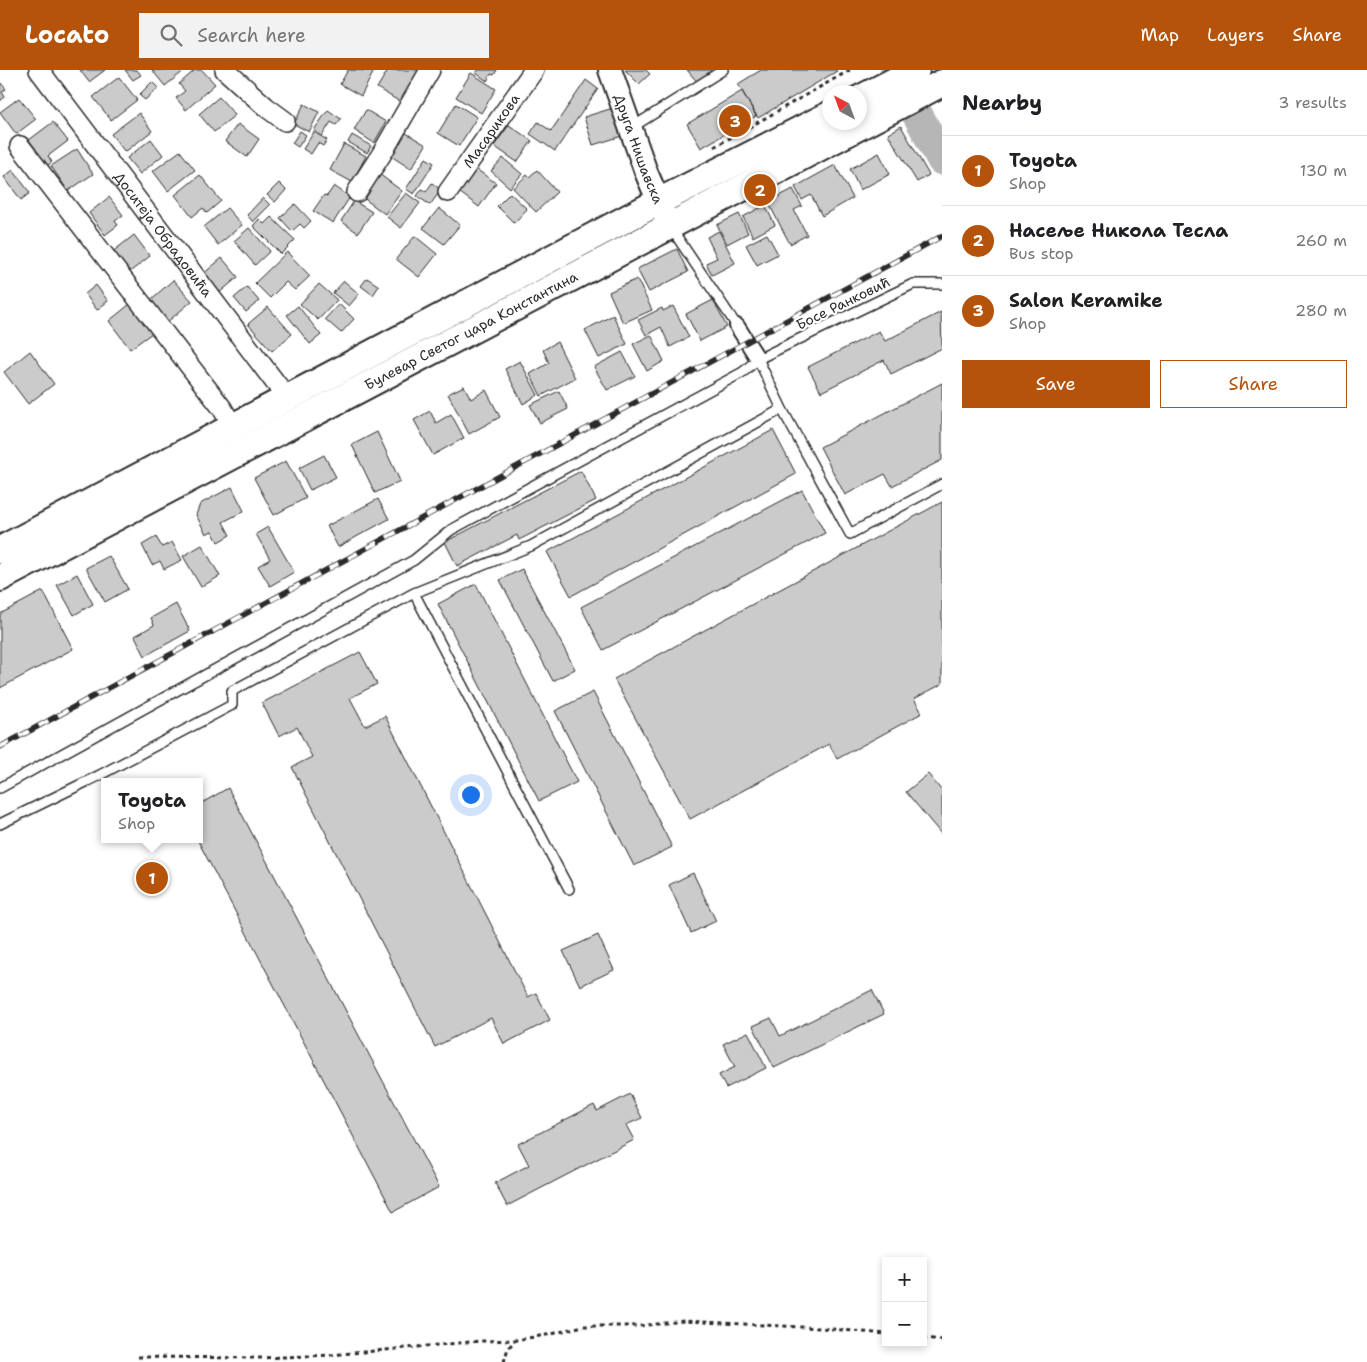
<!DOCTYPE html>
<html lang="en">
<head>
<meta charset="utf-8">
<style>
	:root { --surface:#fff; --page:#f2f2f2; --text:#202124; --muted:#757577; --line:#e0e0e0; --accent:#b45309 }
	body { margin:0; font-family:"Shantell Sans",sans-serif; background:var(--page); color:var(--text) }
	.controls { position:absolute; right:15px; bottom:15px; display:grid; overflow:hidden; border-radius:0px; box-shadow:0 2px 8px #0003 }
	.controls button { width:45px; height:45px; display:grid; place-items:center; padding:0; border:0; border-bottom:1px solid var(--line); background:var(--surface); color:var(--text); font:25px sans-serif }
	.compass { position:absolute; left:822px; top:15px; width:45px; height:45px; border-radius:50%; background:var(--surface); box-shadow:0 2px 8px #0003; rotate:319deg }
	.you { position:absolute; left:470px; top:724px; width:18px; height:18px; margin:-12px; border:4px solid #fff; border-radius:50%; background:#1a73e8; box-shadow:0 0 0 8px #1a73e833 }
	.badge { display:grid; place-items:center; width:32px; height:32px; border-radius:50%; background:var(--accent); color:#fff; font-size:16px; font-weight:700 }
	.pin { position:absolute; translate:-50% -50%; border:2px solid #fff; box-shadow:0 1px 5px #0006 }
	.popup { position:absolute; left:101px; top:708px; width:102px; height:65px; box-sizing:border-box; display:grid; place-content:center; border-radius:0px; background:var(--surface); filter:drop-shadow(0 1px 4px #0005); font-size:16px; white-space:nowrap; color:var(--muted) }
	.popup b { font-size:19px; color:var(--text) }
	.popup::after { content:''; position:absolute; left:50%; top:100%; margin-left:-10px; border:10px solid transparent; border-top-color:var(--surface) }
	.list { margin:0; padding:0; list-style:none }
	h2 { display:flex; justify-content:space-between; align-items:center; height:65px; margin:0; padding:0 20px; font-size:21px }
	h2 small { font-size:16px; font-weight:400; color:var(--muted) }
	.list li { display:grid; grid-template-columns:32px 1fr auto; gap:15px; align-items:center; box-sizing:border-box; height:70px; padding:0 20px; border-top:1px solid var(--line) }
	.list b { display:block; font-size:19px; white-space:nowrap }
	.list p { margin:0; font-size:16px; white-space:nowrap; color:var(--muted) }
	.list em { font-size:16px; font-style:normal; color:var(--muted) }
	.actions { display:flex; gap:10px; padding:15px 20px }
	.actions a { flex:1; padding:11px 0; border:1px solid var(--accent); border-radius:0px; text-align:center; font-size:18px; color:var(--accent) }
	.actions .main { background:var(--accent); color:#fff }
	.icon { flex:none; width:28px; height:28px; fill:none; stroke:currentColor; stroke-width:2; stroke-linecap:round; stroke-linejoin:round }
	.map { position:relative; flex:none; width:942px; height:1292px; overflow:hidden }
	header { display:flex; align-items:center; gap:30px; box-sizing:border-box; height:70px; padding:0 25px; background:var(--accent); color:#fff }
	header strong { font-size:24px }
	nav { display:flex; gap:28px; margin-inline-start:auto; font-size:18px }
	.search { width:350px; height:45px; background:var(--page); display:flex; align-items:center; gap:12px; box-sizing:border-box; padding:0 18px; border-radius:0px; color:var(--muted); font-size:19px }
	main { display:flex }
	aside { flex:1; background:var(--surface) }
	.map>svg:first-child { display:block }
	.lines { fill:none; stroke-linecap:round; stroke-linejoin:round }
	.river { stroke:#b6b6b6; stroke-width:31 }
	.building { fill:#cbcbcb; stroke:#2b2b2b }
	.service-casing { stroke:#2b2b2b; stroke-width:12 }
	.pedestrian-casing { stroke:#2b2b2b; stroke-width:18 }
	.minor-casing { stroke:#2b2b2b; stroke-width:22 }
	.tertiary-casing { stroke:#2b2b2b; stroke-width:26 }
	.secondary-casing { stroke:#2b2b2b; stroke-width:30 }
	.path { stroke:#2b2b2b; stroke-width:3; stroke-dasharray:4 4; stroke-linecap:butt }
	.service { stroke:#fff; stroke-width:9 }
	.pedestrian { stroke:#fff; stroke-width:14 }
	.minor { stroke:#fff; stroke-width:19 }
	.tertiary { stroke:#fff; stroke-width:22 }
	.secondary { stroke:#fff; stroke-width:26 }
	.rail-casing { stroke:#2b2b2b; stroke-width:5.5 }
	.rail { stroke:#fff; stroke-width:4; stroke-dasharray:11; stroke-linecap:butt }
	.labels { text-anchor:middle; stroke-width:4.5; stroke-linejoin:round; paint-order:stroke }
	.street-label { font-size:14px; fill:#2b2b2b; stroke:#fff }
</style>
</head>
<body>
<header>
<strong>Locato</strong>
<div class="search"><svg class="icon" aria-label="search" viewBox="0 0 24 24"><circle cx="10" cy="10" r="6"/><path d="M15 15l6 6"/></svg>Search here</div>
<nav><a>Map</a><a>Layers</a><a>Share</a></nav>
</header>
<main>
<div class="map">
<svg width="942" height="1292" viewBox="0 0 942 1292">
	<rect width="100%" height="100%" fill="#fff"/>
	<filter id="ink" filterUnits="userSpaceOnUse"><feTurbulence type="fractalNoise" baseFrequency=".02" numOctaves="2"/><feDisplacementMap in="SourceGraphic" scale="10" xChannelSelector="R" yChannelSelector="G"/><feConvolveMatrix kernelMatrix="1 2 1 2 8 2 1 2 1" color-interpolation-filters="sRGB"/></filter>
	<g filter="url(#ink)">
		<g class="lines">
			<path class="river" d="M895 3 942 90"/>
		</g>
		<path class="building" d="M80 0H105L89 12Z
			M125 0H137L141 5 133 10Z
			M152 0H185L165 16Z
			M195 0H202L215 14 186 40 176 28 185 21 179 14Z
			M348 0 374 1 361 26 340 14Z
			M388 0H420L402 33 377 18Z
			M478 0H497L494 5 491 4 487 11 476 3Z
			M625 0H646L650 4 639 14Z
			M687 0H710L712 2 699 14Z
			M761 0H836L837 1 758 48 738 14Z
			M471 3 496 19 481 43 456 27Z
			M119 7 137 30 111 50 93 27Z
			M586 10 598 19 555 81 530 64 538 52 551 61Z
			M0 12 6 19 2 22 5 27 0 31Z
			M152 12 158 18 145 30 139 25Z
			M742 21 756 46 701 78 687 54Z
			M219 27 235 45 214 62 199 44Z
			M19 28 36 49 16 64 0 42Z
			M304 34 319 42 309 62 294 54Z
			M456 34 477 47 459 76 438 63Z
			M613 38 622 66 593 75 584 47Z
			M328 40 341 49 336 55 331 52 322 66 314 60Z
			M366 40 386 52 374 73 354 60Z
			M139 43 152 61 125 82 111 64Z
			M53 52 68 71 48 86 52 92 43 99 31 82 36 79 29 70Z
			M238 54 259 69 247 87 225 71Z
			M509 55 532 71 517 92 494 76Z
			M901 56 929 105 917 112 888 64Z
			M300 61 306 65 298 77 292 73Z
			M314 62 327 70 323 76 318 73 311 84 303 79Z
			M406 63 426 75 411 99 391 86Z
			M352 65 371 76 367 83 348 72Z
			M151 69 163 85 140 104 127 88Z
			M344 74 366 86 352 112 330 100Z
			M77 79 93 104 68 121 51 96Z
			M180 81 195 100 168 121 153 101Z
			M879 83 890 104 860 120 850 99Z
			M426 88 434 93 414 124 406 119Z
			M503 88 522 104 510 118 491 101Z
			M835 95 853 128 822 146 811 125 802 130 795 117Z
			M476 99 496 113 479 137 459 122Z
			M13 100 30 123 21 130 4 107Z
			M537 100 557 122 536 142 513 118 527 105 529 107Z
			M379 104 402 121 385 144 362 127Z
			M200 105 221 131 207 143 203 138 192 147 175 125Z
			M279 113 286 120 275 132 267 125Z
			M432 113 441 120 430 135 417 126 422 119 426 122Z
			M334 116 350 127 333 153 313 141 324 125 327 126Z
			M793 119 802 136 794 140 807 165 790 174 768 132Z
			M406 123 420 133 401 158 387 147Z
			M510 123 527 139 514 153 497 136Z
			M109 127 123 145 115 151 118 155 105 165 89 143Z
			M263 128 270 135 253 152 247 145Z
			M354 131 372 142 358 163 341 151Z
			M295 134 311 151 304 158 300 154 292 161 280 148Z
			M765 135 775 155 753 167 743 147Z
			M227 138 242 155 218 175 204 157Z
			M439 138 460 155 444 174 423 158Z
			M739 144 748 163 727 174 717 155Z
			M271 147 295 170 281 184 253 156 259 149 264 154Z
			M249 158 270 181 255 195 234 171Z
			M719 161 735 193 712 205 706 193 717 188 707 167Z
			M767 164 778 184 757 195 746 175Z
			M134 165 150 186 126 205 110 184Z
			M415 166 437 184 419 207 396 189Z
			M677 179 688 202 649 222 637 199Z
			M287 182 310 206 295 220 286 212 270 228 255 213Z
			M222 188 238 207 218 224 202 205Z
			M367 208 379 216 373 225 361 216Z
			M637 209 652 240 623 253 609 222Z
			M173 210 192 231 165 254 147 233Z
			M344 211 359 224 349 236 333 223Z
			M319 214 337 230 318 250 300 234Z
			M96 215 108 231 97 240 85 224Z
			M247 217 259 231 246 242 234 228Z
			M713 230 727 257 700 271 686 244Z
			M130 234 152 263 130 279 109 251Z
			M339 234 354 249 341 263 325 249Z
			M298 236 321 265 310 274 287 245Z
			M673 236 689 267 670 277 661 257 646 265 638 250 662 238 663 241Z
			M268 237 292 264 272 281 248 254Z
			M941 242 942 278 891 304 884 290 821 322 808 297 879 261 885 271Z
			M613 245 627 274 599 288 585 260Z
			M651 265 664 291 647 301 633 274Z
			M557 272 575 308 541 326 530 304 549 293 543 280Z
			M30 281 54 314 28 334 4 302Z
			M622 282 635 306 607 320 594 297Z
			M520 291 538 325 523 334 505 299Z
			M942 313V390L892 416 885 404 845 425 820 377Z
			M464 316 471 329 486 320 500 347 469 364 448 324Z
			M559 321 568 339 540 353 530 335Z
			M430 341 436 353 451 344 464 368 433 385 414 350Z
			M773 360 796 404 571 526 547 482Z
			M377 362 400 411 375 423 352 375Z
			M324 385 336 407 310 420 299 398Z
			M286 391 306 428 274 445 254 408Z
			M581 401 596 430 519 470 517 465 457 496 445 472Z
			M232 417 244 441 223 452 230 465 218 472 212 461 206 464 196 445 200 434Z
			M802 420 825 463 603 580 581 537Z
			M378 429 389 449 338 477 327 456Z
			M942 432V614L914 629 922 643 837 689 829 674 690 749 614 609Z
			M268 457 294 502 270 516 258 496 270 489 256 464Z
			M156 467 162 477 172 472 182 490 164 499 160 491 152 495 142 475Z
			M202 475 220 506 201 517 183 486Z
			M109 486 128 519 105 532 86 498Z
			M522 499 575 599 553 611 500 510Z
			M77 504 93 534 74 545 57 515Z
			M476 514 577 712 539 731 438 534Z
			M43 521 73 579 0 618V544Z
			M176 534 190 561 145 586 135 566 154 555 151 548Z
			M360 582 377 614 350 628 365 656 385 646 528 927 536 923 550 950 504 974 491 948 435 977 292 697 312 687 297 657 279 666 262 633Z
			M593 622 672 777 634 796 555 641Z
			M928 704 942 721V765L906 722Z
			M228 718 439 1117 393 1142 197 769H200V734Z
			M693 803 716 851 691 863 669 815Z
			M598 865 614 900 580 916 563 881Z
			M872 920 884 944 774 998 753 956 771 948 780 966Z
			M748 962 766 998 726 1018 719 1005 735 997 723 974Z
			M630 1024 642 1048 626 1055 634 1070 507 1136 495 1113 529 1095 518 1074 594 1035 597 1041Z"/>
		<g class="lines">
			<defs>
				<path id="service" d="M631 58 723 0
					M671 158 737 256
					M758 289 782 339 850 464 942 414
					M414 523 569 819
					M0 718 414 490 451 460 743 302 758 289 913 214H942
					M0 754 98 706 232 635V621L414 523 531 476 782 339"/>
				<path id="pedestrian" d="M737 256 758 289"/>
				<g id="minor">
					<path id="s1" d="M39 0 287 328"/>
					<path d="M225 0 266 37 285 51"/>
					<path d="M20 76 222 338 233 357"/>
					<path d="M357 122 381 85 430 0"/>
					<path id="s2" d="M448 122 534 0"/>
				</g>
				<g id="tertiary">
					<path id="s3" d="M610 0 646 102 665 146"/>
				</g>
				<g id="secondary">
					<path d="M859 29 916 0"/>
					<path d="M0 480 658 132 829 45"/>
					<path id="s4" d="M0 508 942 13"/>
				</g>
			</defs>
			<use href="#service" class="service-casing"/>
			<use href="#pedestrian" class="pedestrian-casing"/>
			<use href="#minor" class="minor-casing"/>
			<use href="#tertiary" class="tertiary-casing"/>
			<use href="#secondary" class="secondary-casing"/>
			<path class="path" d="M714 77 850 0
				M923 1268 942 1270
				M138 1287 261 1288 331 1285 481 1271 516 1270 552 1264 583 1256H639L684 1251 821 1258 886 1264
				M504 1292 508 1278 516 1270"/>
			<use href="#service" class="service"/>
			<use href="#pedestrian" class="pedestrian"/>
			<use href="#minor" class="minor"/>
			<use href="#tertiary" class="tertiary"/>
			<use href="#secondary" class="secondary"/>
			<defs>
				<path id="rail" d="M0 677 942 166"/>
			</defs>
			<use href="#rail" class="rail-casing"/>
			<use href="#rail" class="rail"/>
		</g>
	</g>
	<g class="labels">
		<g class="street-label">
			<text dy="5" stroke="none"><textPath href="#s2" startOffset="75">Масарикова</textPath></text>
			<text dy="5" stroke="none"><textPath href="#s3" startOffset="84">Друга Нишавска</textPath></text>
			<text dy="5" stroke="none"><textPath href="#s1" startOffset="206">Доситеја Обрадовића</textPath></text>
			<text transform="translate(843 233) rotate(-26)" y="5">Босе Ранковић</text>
			<text dy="5" stroke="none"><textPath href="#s4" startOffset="532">Булевар Светог цара Константина</textPath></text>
		</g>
	</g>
</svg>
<div class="controls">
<button>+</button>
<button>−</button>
</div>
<svg class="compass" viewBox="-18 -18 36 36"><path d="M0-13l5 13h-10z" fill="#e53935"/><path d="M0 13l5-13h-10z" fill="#757577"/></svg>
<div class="you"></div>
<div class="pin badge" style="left:152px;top:808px">1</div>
<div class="popup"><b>Toyota</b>Shop</div>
<div class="pin badge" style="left:760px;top:120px">2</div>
<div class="pin badge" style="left:735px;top:51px">3</div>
</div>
<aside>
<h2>Nearby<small>3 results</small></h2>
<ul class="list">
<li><span class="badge">1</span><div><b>Toyota</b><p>Shop</p></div><em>130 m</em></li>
<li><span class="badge">2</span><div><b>Насеље Никола Тесла</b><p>Bus stop</p></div><em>260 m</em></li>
<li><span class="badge">3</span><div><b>Salon Keramike</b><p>Shop</p></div><em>280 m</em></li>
</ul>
<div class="actions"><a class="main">Save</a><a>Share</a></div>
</aside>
</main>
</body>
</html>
